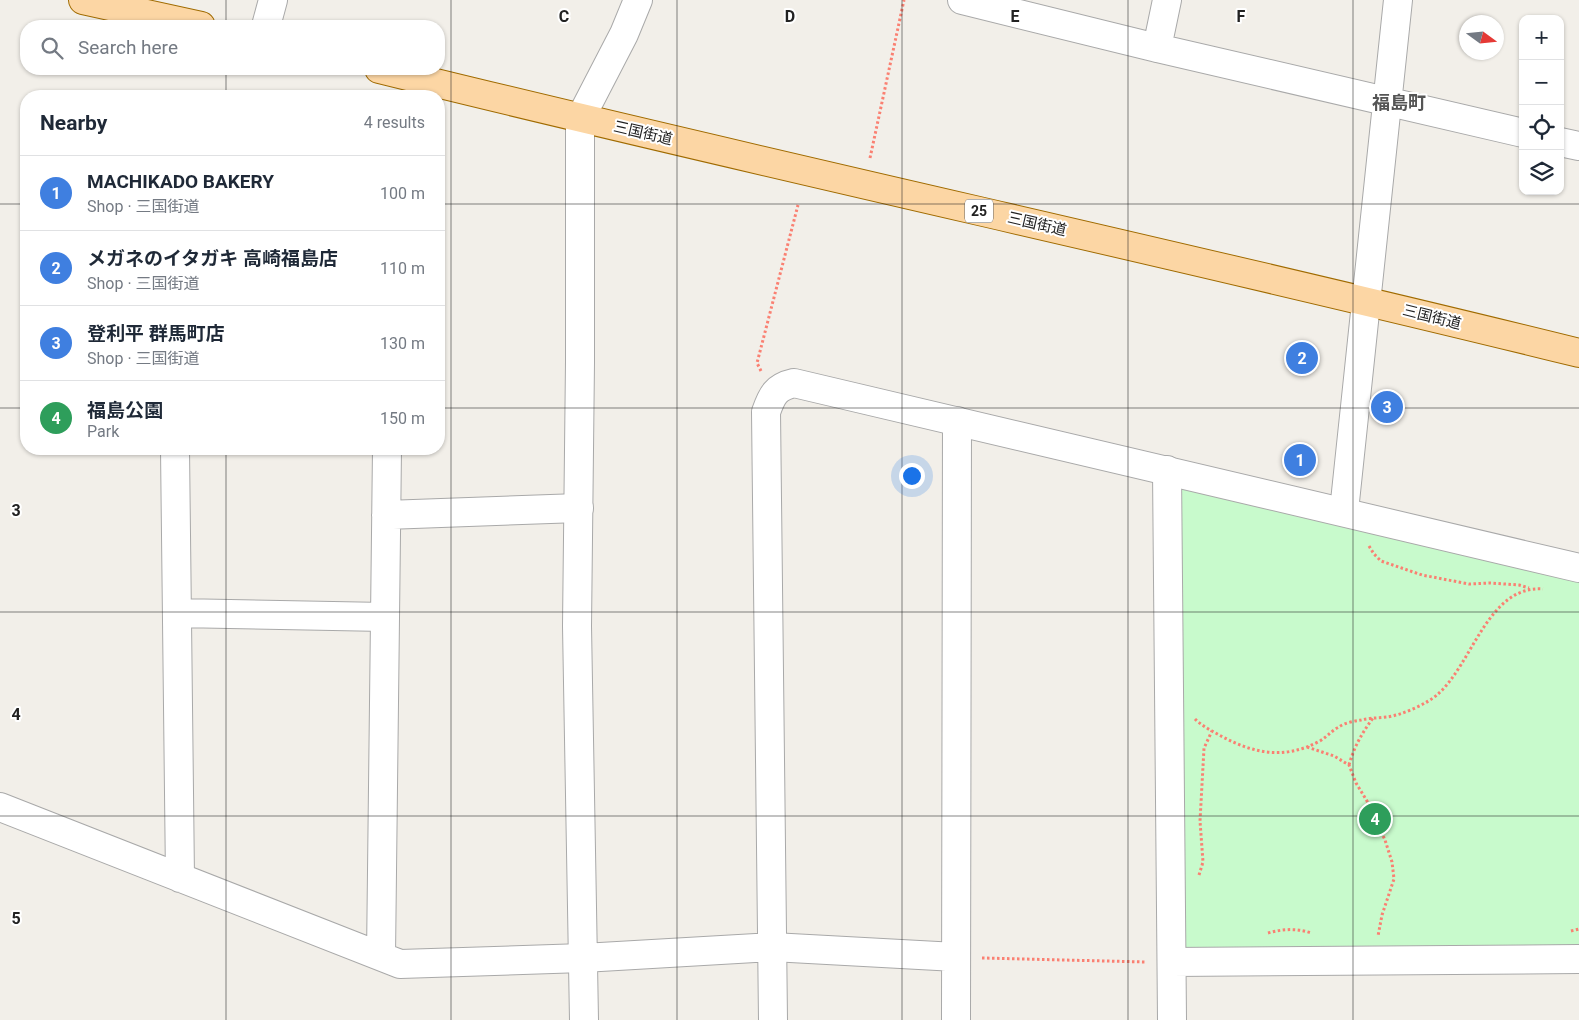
<!DOCTYPE html>
<html lang="en">
<head>
<meta charset="utf-8">
<style>
	:root { --surface:#fff; --page:#f2f2f3; --text:#1f2937; --muted:#747a83; --line:#e0e1e3; --accent:#d40000 }
	body { margin:0; font-family:Roboto,"Noto Sans JP",sans-serif; background:var(--page); color:var(--text) }
	.controls { position:absolute; right:15px; top:15px; display:grid; overflow:hidden; border-radius:10px; box-shadow:0 1px 4px #0004 }
	.controls button { width:45px; height:45px; display:grid; place-items:center; padding:0; border:0; border-bottom:1px solid var(--line); background:var(--surface); color:var(--text); font:25px sans-serif }
	.compass { position:absolute; left:1459px; top:15px; width:45px; height:45px; border-radius:50%; background:var(--surface); box-shadow:0 1px 4px #0004; rotate:105deg }
	.you { position:absolute; left:911px; top:475px; width:18px; height:18px; margin:-12px; border:4px solid #fff; border-radius:50%; background:#1a73e8; box-shadow:0 0 0 8px #1a73e833 }
	.badge { display:grid; place-items:center; width:32px; height:32px; border-radius:50%; background:var(--accent); color:#fff; font-size:16px; font-weight:700 }
	.pin { position:absolute; translate:-50% -50%; border:2px solid #fff; box-shadow:0 1px 5px #0006 }
	.list { margin:0; padding:0; list-style:none }
	h2 { display:flex; justify-content:space-between; align-items:center; height:65px; margin:0; padding:0 20px; font-size:21px }
	h2 small { font-size:16px; font-weight:400; color:var(--muted) }
	.list li { display:grid; grid-template-columns:32px 1fr auto; gap:15px; align-items:center; box-sizing:border-box; height:75px; padding:0 20px; border-top:1px solid var(--line) }
	.list b { display:block; font-size:19px; white-space:nowrap }
	.list p { margin:0; font-size:16px; white-space:nowrap; color:var(--muted) }
	.list em { font-size:16px; font-style:normal; color:var(--muted) }
	.icon { flex:none; width:28px; height:28px; fill:none; stroke:currentColor; stroke-width:2; stroke-linecap:round; stroke-linejoin:round }
	.map { position:relative; flex:none; width:1579px; height:1020px; overflow:hidden }
	.search { position:absolute; background:var(--surface); box-shadow:0 1px 4px #0004; left:20px; top:20px; width:425px; height:55px; display:flex; align-items:center; gap:12px; box-sizing:border-box; padding:0 18px; border-radius:20px; color:var(--muted); font-size:19px }
	.panel { position:absolute; background:var(--surface); box-shadow:0 1px 4px #0004; left:20px; top:90px; width:425px; height:365px; border-radius:20px }
	.map>svg:first-child { display:block }
	.park { fill:#c8facc }
	.lines { fill:none; stroke-linecap:round; stroke-linejoin:round }
	.minor-casing { stroke:#a9a9a9; stroke-width:30 }
	.tertiary-casing { stroke:#a9a9a9; stroke-width:30 }
	.primary-casing { stroke:#a06b00; stroke-width:30 }
	.path { stroke:#fa8072; stroke-width:3; stroke-dasharray:2.5 2.5; stroke-linecap:butt }
	.minor { stroke:#fff; stroke-width:28 }
	.tertiary { stroke:#fff; stroke-width:28 }
	.primary { stroke:#fcd6a4; stroke-width:28 }
	.grid { fill:none; stroke:#222; stroke-width:1; stroke-opacity:0.55 }
	.labels { text-anchor:middle; stroke-width:4; stroke-linejoin:round; paint-order:stroke }
	.shield { fill:#fff; stroke:#646464; stroke-width:1 }
	.shield-label { font-size:14px; font-weight:bold; fill:#222 }
	.street-label { font-size:15px; fill:#222; stroke:#fff }
	.quarter-label { font-size:18px; font-weight:bold; fill:#555; stroke:#fff }
	.grid-label { font-size:16px; text-anchor:middle; font-weight:bold; fill:#222; stroke:#fff; stroke-width:4; stroke-linejoin:round; paint-order:stroke }
</style>
</head>
<body>
<div class="map">
<svg width="1579" height="1020" viewBox="0 0 1579 1020">
	<rect width="100%" height="100%" fill="#f2efe9"/>
	<path class="park" d="M1167 470 1579 577V946L1172 962Z"/>
	<g class="lines">
		<defs>
			<path id="minor" d="M962 0 1157 48 1523 133
				M266 26 273 0
				M1157 48 1167 0
				M1560 142 1579 146
				M175 449 180 878
				M1167 470 1172 1020
				M1344 511 1398 0
				M386 515 579 508
				M177 613 385 617
				M0 807 400 964 583 958
				M772 947 956 957
				M381 956 387 449
				M1172 962 1579 959
				M956 1020 957 421"/>
			<path id="tertiary" d="M583 958 772 947
				M584 1020 577 626 580 362V119L624 34 638 0
				M773 1020 766 412C772 395 776 387 794 383L1579 568"/>
			<path id="primary" d="M83 0 201 26
				M379 69C778 168 1180 254 1579 353"/>
		</defs>
		<use href="#minor" class="minor-casing"/>
		<use href="#tertiary" class="tertiary-casing"/>
		<use href="#primary" class="primary-casing"/>
		<path class="path" d="M870 158 904 0
			M761 371 757 363 798 205
			M1369 546 1374 554 1381 561 1422 575 1469 584 1490 583 1519 585 1529 588
			M1195 719C1202 726 1212 731 1221 736 1253 753 1283 760 1318 742 1326 738 1331 731 1339 727 1344 723 1354 721 1361 720 1369 718 1378 718 1387 717 1402 715 1427 704 1438 694 1473 663 1488 585 1543 589
			M1307 747 1334 756 1349 765 1356 783 1367 801 1385 840 1392 862 1394 879 1382 915 1378 936
			M1349 765C1354 747 1362 733 1373 718
			M1199 875 1203 862 1200 821 1204 748 1212 731
			M1571 931 1579 929
			M1268 933C1282 929 1297 928 1311 933
			M982 958 1146 962"/>
		<use href="#minor" class="minor"/>
		<use href="#tertiary" class="tertiary"/>
		<use href="#primary" class="primary"/>
	</g>
	<path class="grid" d="M226 0V26M451 0V1020M677 0V1020M902 0V1020M1128 0V1020M1353 0V1020M226 69V96M0 204H26M439 204H1579M0 408H26M439 408H1579M226 449V1020M0 612H1579M0 816H1579"/>
	<g class="labels">
		<rect class="shield" x="965" y="199.5" width="28" height="23" rx="4"/>
		<g class="shield-label">
			<text x="979" y="216">25</text>
		</g>
		<g class="street-label">
			<text transform="translate(643 133) rotate(13)" y="5">三国街道</text>
			<text transform="translate(1037 224) rotate(13)" y="5">三国街道</text>
			<text transform="translate(1432 317) rotate(14)" y="5">三国街道</text>
		</g>
		<g class="quarter-label">
			<text x="1399" y="109">福島町</text>
		</g>
	</g>
	<g class="grid-label">
		<text x="564" y="22">C</text>
		<text x="790" y="22">D</text>
		<text x="1015" y="22">E</text>
		<text x="1241" y="22">F</text>
		<text x="16" y="516">3</text>
		<text x="16" y="720">4</text>
		<text x="16" y="924">5</text>
	</g>
</svg>
<div class="controls">
<button>+</button>
<button>−</button>
<button><svg class="icon" aria-label="locate" viewBox="0 0 24 24"><circle cx="12" cy="12" r="6"/><path d="M12 2v4M12 18v4M2 12h4M18 12h4"/></svg></button>
<button><svg class="icon" aria-label="layers" viewBox="0 0 24 24"><path d="M12 4l9 5-9 5-9-5zM3 14l9 5 9-5"/></svg></button>
</div>
<svg class="compass" viewBox="-18 -18 36 36"><path d="M0-13l5 13h-10z" fill="#e53935"/><path d="M0 13l5-13h-10z" fill="#747a83"/></svg>
<div class="you"></div>
<div class="pin badge" style="left:1300px;top:460px;background:#3f7fe0">1</div>
<div class="pin badge" style="left:1302px;top:358px;background:#3f7fe0">2</div>
<div class="pin badge" style="left:1387px;top:407px;background:#3f7fe0">3</div>
<div class="pin badge" style="left:1375px;top:819px;background:#2e9e5b">4</div>
<div class="search"><svg class="icon" aria-label="search" viewBox="0 0 24 24"><circle cx="10" cy="10" r="6"/><path d="M15 15l6 6"/></svg>Search here</div>
<section class="panel">
<h2>Nearby<small>4 results</small></h2>
<ul class="list">
<li><span class="badge" style="background:#3f7fe0">1</span><div><b>MACHIKADO BAKERY</b><p>Shop · 三国街道</p></div><em>100 m</em></li>
<li><span class="badge" style="background:#3f7fe0">2</span><div><b>メガネのイタガキ 高崎福島店</b><p>Shop · 三国街道</p></div><em>110 m</em></li>
<li><span class="badge" style="background:#3f7fe0">3</span><div><b>登利平 群馬町店</b><p>Shop · 三国街道</p></div><em>130 m</em></li>
<li><span class="badge" style="background:#2e9e5b">4</span><div><b>福島公園</b><p>Park</p></div><em>150 m</em></li>
</ul>
</section>
</div>
</body>
</html>
